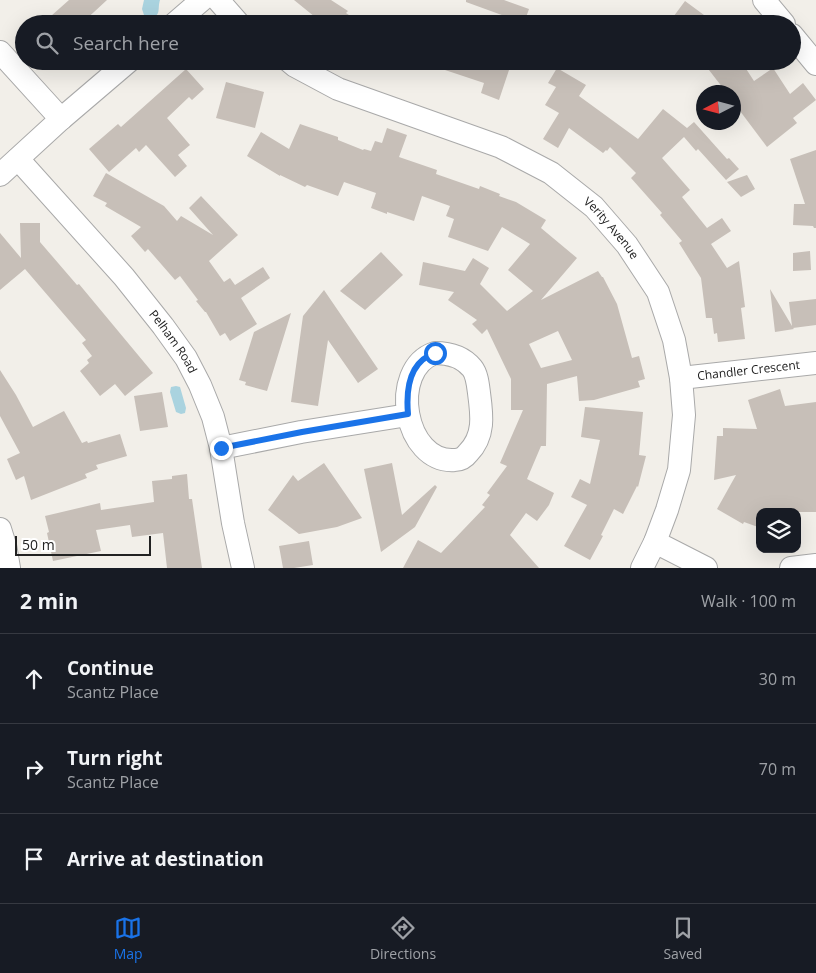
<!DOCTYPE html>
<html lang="en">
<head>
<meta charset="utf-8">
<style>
	:root { --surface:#171b24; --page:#242831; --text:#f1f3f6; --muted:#9ea1a6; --line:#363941; --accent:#1a73e8 }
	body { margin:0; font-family:"Open Sans",sans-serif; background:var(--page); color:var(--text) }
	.controls { position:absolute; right:15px; bottom:15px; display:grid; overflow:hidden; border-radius:10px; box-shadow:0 5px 20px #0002 }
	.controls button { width:45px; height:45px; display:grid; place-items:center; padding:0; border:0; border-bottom:1px solid var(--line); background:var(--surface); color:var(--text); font:25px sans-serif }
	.compass { position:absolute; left:696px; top:85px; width:45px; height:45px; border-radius:50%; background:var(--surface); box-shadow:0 5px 20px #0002; rotate:264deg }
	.scale { position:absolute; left:15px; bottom:12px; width:136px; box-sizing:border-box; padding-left:5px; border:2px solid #222; border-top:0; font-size:14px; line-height:18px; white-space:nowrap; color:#222; -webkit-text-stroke:4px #fff; paint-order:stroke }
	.stop { position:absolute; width:15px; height:15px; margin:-11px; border:4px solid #1a73e8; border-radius:50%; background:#fff }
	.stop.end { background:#1a73e8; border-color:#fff; box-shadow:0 1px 5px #0008 }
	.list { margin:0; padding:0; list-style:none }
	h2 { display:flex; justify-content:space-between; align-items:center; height:65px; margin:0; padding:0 20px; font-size:21px }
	h2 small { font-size:16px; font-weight:400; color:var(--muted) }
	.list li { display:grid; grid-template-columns:32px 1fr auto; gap:15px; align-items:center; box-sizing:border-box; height:90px; padding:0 20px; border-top:1px solid var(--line) }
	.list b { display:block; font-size:19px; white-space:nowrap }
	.list p { margin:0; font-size:16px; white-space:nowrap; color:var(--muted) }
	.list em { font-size:16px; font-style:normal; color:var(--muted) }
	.icon { flex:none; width:28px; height:28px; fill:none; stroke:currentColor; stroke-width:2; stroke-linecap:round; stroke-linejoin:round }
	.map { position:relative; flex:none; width:816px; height:568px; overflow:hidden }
	.search { position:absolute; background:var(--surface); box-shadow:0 5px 20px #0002; left:15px; right:15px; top:15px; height:55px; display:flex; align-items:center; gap:12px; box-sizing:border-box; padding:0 18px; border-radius:28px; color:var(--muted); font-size:19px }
	.sheet { height:335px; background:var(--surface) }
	nav { display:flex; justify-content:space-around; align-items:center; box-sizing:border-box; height:70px; border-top:1px solid var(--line); background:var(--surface); font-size:14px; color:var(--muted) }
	nav a { display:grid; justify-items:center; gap:2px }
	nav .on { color:var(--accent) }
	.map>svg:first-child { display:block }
	.water { fill:#aad3df }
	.building { fill:#c7bfb8; fill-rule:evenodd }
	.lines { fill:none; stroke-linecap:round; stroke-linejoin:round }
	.minor-casing { stroke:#a9a9a9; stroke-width:24 }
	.minor { stroke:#fff; stroke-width:22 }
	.route { stroke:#1a73e8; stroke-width:6 }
	.labels { text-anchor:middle; stroke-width:5; stroke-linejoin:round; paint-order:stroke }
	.street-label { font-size:12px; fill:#222; stroke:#fff }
</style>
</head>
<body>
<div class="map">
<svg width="816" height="568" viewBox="0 0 816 568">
	<rect width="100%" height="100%" fill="#f2efe9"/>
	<path class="water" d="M144 0H160C157 10 162 15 150 19L144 15 142 9Z
		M176 386 180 387 186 408 185 413 181 414 176 412 170 392 171 387Z"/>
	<path class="building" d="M69 0H107L81 24H42Z
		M294 0H331L348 11 346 13 362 24H323L314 18 315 17Z
		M466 0H504L529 9 524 23 466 2Z
		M685 1 704 15 697 24H668Z
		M427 61H512L499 100 481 93 484 83 427 64Z
		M702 61H741L754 81 773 68 790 94 803 83 816 100 793 118 797 123 767 147 734 103V92H726Z
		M557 68 586 85 579 96 638 139 663 109 687 128 694 122 727 159 729 158 739 169 726 180 698 149 696 151 684 137 662 158 690 190 682 197 707 228 722 218 731 231 711 244 727 268 739 261 745 307 741 308 745 339 718 342 717 333 714 334 712 318H706L701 278 679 243 682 241 660 215 662 213 631 178 636 173 610 147 607 151 606 150 603 153 569 128 558 148 543 139 559 113 545 105 556 87 548 83Z
		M186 69 204 89 192 100 189 97 167 118 190 145 178 155 187 166 175 177 146 145 139 152 136 148 109 172 89 149 118 124 121 127Z
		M226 82 264 92 255 128 216 118Z
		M300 124 338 137V140L363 150 364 149 371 151 375 141 382 143 387 128 407 135 399 157 437 170 436 174 479 189 480 186 500 194 499 196 516 202 546 220 541 228 577 258 541 300 598 271 602 277H603L617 304 632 358 639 356 645 379 638 381 640 387 594 400 579 401 577 376 547 384 546 446H541L527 479 554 493 549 505 537 521 526 513 510 535 539 568H403L418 540 441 553 485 507 482 505 490 495 487 493 507 466 500 463 523 410H511V379L487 329 482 334 472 324 477 320 448 300 454 292 419 285 423 262 465 271 473 258 489 268 480 284 507 311 533 291 508 270 530 244 502 227 488 251 448 237 454 219 446 216 450 206 422 196 414 221 387 212V214L371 208 376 193 344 182 338 196 307 185 305 187 280 175V176L247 156 261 132 289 149ZM558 331 572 360 541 368 529 344Z
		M816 150V228H814L813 226 793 225 794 204H805L790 159Z
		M106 173 164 206 177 221 181 216 213 235 189 208 201 196 238 235 209 261 224 282 230 278 235 285 263 267 270 278 241 298 257 324 230 341 225 333 220 336 206 312H205L196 301 198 300 180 276 175 280 148 249 145 252 131 236 141 227 105 206 107 203 93 196Z
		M747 175 755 189 741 197 727 182Z
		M20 223H40V242L77 285 79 284 153 373 125 396 115 384 100 396 80 371 89 363 87 360 92 356 82 343 86 340 25 269 0 290V233L21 258Z
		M810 251 811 270 793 271V253Z
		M381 252 403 275 365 310 340 291Z
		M770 289 792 326 789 302 816 299V325L793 328 794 329 775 332Z
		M324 290 378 369 358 383 328 340 318 406 291 402 303 316Z
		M291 313 267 391 245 385 246 382 239 380 254 332Z
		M0 370 16 395 33 427 64 411 82 443 87 441 88 443 120 434 127 456 96 465 98 469 85 474 87 478 31 500 24 476 16 480 7 459 20 453 0 416Z
		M780 389 785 406 816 402V512H760V521L758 527 744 522 743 524 717 509 736 475 714 480 717 436H723V428L757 429 748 400Z
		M162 392 168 427 140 431 134 396Z
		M585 407 643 412 639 455 646 456 638 487 637 486 623 514 614 509 601 535 603 536 590 560 564 546 587 505 571 497 580 479 590 484 600 440 581 437Z
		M324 463 362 518 337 527 299 534 268 510 293 475 298 481Z
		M392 463 402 515 435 485 437 487 415 527 381 552 364 469Z
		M187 474 189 499H192L202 568H167L163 533 132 537 130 525 96 530 101 551 53 561 47 533 49 532 45 516 100 503 101 510 154 502 152 481 172 479V476Z
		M309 541 313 565 294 568H283L279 546Z"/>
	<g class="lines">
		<defs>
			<g id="minor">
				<path d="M218 0 239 24"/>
				<path d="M764 0 784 24"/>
				<path d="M174 24 202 0"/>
				<path d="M792 35 816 64"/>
				<path d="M0 52 61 119"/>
				<path id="s1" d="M289 61 295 66 338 89 501 147 551 173 594 207 627 245 658 292 674 340 681 378 684 415 679 470 667 510 655 542 642 568"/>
				<path id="s2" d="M18 159 124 277 163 326 186 358 200 385 213 417 221 448 233 523 243 568"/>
				<path d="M0 175 61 119 129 61"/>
				<path d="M435 353C449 353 462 356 472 368 477 374 478 385 479 393 482 415 485 436 468 453 465 457 460 460 455 460 404 464 388 369 435 353Z"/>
				<path id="s3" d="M681 378 816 363"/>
				<path d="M221 448 301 432 408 415"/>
				<path d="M0 529 5 545 9 568"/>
				<path d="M655 542 706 568"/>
				<path d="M791 568 816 565"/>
			</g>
		</defs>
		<use href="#minor" class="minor-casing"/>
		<use href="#minor" class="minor"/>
	</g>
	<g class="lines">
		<path class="route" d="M221 448 302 432 408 414C406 391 408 362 435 353"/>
	</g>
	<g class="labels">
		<g class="street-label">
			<text dy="4" stroke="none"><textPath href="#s1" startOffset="368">Verity Avenue</textPath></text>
			<text dy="4" stroke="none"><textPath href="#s2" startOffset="240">Pelham Road</textPath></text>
			<text dy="4" stroke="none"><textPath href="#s3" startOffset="68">Chandler Crescent</textPath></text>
		</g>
	</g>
</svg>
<div class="controls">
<button><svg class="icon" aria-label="layers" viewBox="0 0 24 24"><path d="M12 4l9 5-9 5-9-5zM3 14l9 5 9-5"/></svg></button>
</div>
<svg class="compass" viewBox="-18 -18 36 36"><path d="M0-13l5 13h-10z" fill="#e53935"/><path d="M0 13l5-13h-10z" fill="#9ea1a6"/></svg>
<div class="scale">50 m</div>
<div class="stop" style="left:435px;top:353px"></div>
<div class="stop end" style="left:221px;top:448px"></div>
<div class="search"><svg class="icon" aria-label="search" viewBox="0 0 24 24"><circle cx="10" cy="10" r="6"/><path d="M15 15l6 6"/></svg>Search here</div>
</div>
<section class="sheet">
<h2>2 min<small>Walk · 100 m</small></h2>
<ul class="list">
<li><svg class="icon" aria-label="ahead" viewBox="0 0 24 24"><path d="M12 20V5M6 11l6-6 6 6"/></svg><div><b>Continue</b><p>Scantz Place</p></div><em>30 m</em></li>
<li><svg class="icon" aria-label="right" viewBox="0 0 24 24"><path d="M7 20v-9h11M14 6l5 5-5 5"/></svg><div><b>Turn right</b><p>Scantz Place</p></div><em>70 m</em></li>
<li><svg class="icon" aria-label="arrive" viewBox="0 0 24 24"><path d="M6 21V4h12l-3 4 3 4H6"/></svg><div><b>Arrive at destination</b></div></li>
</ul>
</section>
<nav>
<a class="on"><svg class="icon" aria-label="map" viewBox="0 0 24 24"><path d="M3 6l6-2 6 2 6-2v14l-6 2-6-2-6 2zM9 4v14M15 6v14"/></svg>Map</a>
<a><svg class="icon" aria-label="directions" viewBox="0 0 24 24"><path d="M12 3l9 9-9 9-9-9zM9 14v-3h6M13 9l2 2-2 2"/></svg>Directions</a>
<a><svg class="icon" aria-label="saved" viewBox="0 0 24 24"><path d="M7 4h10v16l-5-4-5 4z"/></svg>Saved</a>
</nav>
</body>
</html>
